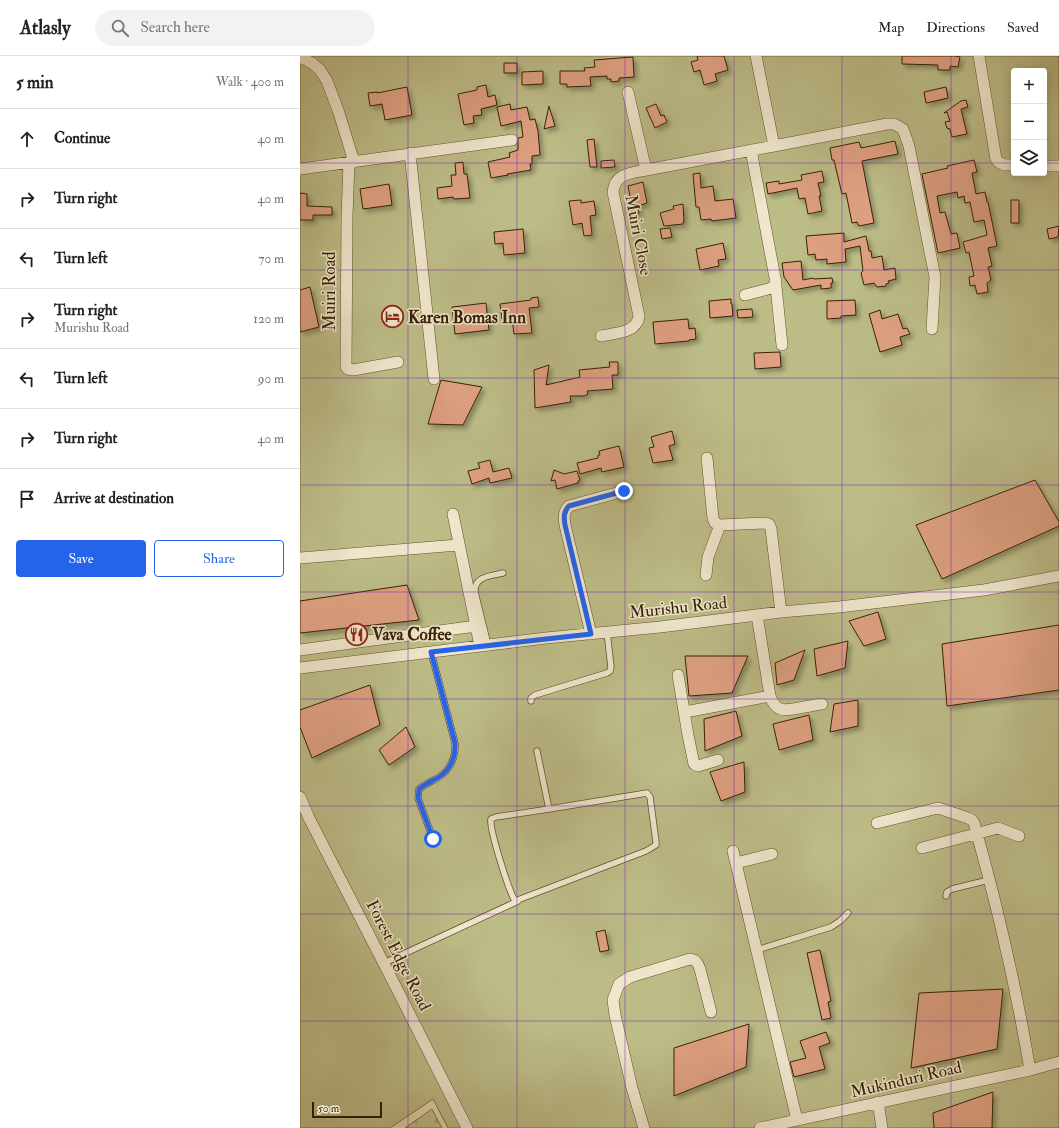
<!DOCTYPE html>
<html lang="en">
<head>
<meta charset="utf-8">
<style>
	:root { --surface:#fff; --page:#f2f2f2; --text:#222; --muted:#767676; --line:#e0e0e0; --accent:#2563eb }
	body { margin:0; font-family:"IM FELL Double Pica",serif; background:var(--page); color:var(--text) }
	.controls { position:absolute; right:12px; top:12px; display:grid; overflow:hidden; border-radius:4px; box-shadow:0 2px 10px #0003 }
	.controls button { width:36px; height:36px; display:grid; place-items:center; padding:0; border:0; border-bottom:1px solid var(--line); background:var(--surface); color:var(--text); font:20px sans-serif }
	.scale { position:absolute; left:12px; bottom:10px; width:70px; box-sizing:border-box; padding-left:4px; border:2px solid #382105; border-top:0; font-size:11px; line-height:14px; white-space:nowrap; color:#382105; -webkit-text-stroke:3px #efe6cc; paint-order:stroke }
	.stop { position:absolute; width:12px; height:12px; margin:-9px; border:3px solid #2563eb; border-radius:50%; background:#fff }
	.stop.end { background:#2563eb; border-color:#fff; box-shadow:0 1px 4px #0008 }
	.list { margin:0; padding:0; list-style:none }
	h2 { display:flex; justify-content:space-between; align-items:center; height:52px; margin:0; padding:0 16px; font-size:17px }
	h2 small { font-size:13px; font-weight:400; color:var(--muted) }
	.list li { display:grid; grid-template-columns:26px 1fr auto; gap:12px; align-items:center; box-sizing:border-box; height:60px; padding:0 16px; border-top:1px solid var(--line) }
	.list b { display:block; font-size:15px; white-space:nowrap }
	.list p { margin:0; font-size:13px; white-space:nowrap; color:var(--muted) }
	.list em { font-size:13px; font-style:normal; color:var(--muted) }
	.actions { display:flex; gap:8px; padding:12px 16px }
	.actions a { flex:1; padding:9px 0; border:1px solid var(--accent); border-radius:4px; text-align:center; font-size:14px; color:var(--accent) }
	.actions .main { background:var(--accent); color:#fff }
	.icon { flex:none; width:22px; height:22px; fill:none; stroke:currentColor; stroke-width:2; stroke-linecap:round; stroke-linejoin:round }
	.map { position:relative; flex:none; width:759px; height:1072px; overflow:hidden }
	header { display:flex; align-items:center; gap:24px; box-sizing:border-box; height:56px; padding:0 20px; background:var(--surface); border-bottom:1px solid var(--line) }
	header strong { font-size:19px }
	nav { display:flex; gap:22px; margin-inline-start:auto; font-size:14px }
	.search { width:280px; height:36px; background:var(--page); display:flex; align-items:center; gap:10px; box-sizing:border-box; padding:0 14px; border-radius:22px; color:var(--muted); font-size:15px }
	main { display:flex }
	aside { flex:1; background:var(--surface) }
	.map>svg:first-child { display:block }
	.green { fill:#bcbc87; stroke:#7a6e46; fill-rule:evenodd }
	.forest { fill:url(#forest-firs); stroke:#7a6e46 }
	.building { fill:#dea081; stroke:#382105; filter:url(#shadow) }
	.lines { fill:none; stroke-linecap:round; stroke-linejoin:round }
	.lane-casing { stroke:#644f30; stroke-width:7 }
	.street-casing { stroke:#644f30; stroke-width:12 }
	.lane { stroke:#efe6cc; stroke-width:5.5 }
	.street { stroke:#efe6cc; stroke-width:11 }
	.route { stroke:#2563eb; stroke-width:5 }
	.grid { fill:none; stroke:#7b2cbf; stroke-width:1; stroke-opacity:0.55 }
	.labels { text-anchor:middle; stroke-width:3; stroke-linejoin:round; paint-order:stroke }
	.street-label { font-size:17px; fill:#382105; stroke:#efe6cc }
	.poi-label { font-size:17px; font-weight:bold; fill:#382105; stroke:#efe6cc; text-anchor:start }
</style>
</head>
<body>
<header>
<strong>Atlasly</strong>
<div class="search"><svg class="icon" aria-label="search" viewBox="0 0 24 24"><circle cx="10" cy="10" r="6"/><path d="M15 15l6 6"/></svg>Search here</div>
<nav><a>Map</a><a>Directions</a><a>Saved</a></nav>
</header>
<main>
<aside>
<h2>5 min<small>Walk · 400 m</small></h2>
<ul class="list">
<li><svg class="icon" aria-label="ahead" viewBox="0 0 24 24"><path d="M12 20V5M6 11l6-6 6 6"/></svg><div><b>Continue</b></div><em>40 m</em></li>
<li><svg class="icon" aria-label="right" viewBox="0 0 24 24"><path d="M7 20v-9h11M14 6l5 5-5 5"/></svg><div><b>Turn right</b></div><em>40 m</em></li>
<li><svg class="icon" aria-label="left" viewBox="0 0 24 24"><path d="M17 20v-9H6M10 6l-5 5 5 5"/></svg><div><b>Turn left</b></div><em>70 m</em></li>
<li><svg class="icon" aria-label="right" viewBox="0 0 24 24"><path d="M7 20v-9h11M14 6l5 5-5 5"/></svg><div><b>Turn right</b><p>Murishu Road</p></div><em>120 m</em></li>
<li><svg class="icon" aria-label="left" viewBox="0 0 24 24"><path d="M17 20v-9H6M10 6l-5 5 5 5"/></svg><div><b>Turn left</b></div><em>90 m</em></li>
<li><svg class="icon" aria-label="right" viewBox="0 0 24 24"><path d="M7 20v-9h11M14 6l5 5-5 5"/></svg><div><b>Turn right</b></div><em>40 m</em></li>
<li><svg class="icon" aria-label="arrive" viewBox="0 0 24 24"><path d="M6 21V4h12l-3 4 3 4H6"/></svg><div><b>Arrive at destination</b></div></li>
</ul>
<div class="actions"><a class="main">Save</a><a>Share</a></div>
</aside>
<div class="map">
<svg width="759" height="1072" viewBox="0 0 759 1072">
	<defs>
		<pattern id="forest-firs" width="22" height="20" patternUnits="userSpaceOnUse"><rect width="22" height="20" fill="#bcbc87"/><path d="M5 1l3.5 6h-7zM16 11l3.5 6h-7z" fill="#a2a173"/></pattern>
		<filter id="shadow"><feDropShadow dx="3.5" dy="3.5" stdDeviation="2" flood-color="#0004"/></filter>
	</defs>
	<rect width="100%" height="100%" fill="#e6d8b1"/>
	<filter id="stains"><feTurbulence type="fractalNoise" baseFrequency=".005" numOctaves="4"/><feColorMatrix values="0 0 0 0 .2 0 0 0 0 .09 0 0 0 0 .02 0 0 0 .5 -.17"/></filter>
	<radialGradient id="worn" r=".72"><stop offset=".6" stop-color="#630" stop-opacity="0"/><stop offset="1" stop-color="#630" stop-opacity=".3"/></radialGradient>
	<path class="green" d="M0 0H759V1072H148L133 1043 90 1072H0ZM714 15H744V117H714Z"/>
	<path class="forest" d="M132 1053 142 1072H105Z"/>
	<path class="building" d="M397 0H424L428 14 415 18 417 25 404 29 400 14 394 16 391 6 398 4Z
		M602 0H655L660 1 658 11 650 10V14H638V9L602 8Z
		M333 1 334 21 319 22V25L311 26V23H307V20L290 21 291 30 267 31V28H260V15H285L284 12 295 11 294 4Z
		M204 7H217V17H204Z
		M243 15V28L222 29V16Z
		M186 29 188 41 195 39 197 49 181 53 182 59 173 60 174 67 164 69 158 38 177 34V31Z
		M107 31 112 59 85 64 82 48 70 50 68 37 77 36V37Z
		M646 31 648 42 626 47 624 36Z
		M666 44 668 51 661 53 667 78 652 81 650 73 647 72 645 66 650 65 647 56 644 57 661 45Z
		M210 48 211 54 227 51 230 64 235 63 238 75 240 99 232 100V108H230L231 114 207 118 208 119 191 122 188 106 210 101 209 97 218 94V82L223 81 221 65 201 70 197 51Z
		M356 48 361 60 364 59 367 66 355 72 346 52Z
		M249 50 255 70 244 73Z
		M294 83 297 111H290L287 84Z
		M595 85 598 98 562 105 574 167 559 170 557 166 552 167 546 137 542 138 534 104H532L530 92 559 86 561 92Z
		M314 104 315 111 301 112V105Z
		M674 104 677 116 672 117 676 138 685 136 687 146H688L697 190 688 192 692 210 688 211 691 224 687 227 688 236 677 238 675 229 670 230 669 221 674 220 669 196 666 197 663 186 687 179 684 164 674 166 670 146 665 147 664 140 658 142 657 136 637 140 640 157 645 156 651 178 657 177 660 192 638 197 622 118 648 112 647 110Z
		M163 106 164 118H167L170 142 154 143 153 141 138 143 137 132 152 130 151 119H156L155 107Z
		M522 115 524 126 518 127 521 140H519L522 155 508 158 505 142 499 143 497 132 468 138 466 127 479 125V128L502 124 501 119Z
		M400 117 401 132 413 130 415 145 433 143 436 162 412 165 411 163 401 164 399 151H396L393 118Z
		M343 126 347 147 338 150 339 157 329 158 328 146 331 145 328 130Z
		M89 128 92 149 63 153 60 133Z
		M0 137 7 138V150L32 151V159H13V164H0Z
		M281 144V147L294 145 296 159 290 160 292 179 284 180 282 167 273 169 269 145Z
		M711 144H719V167H711Z
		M383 148 384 166H383V168L364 170 360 157 374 153 373 150Z
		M759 170 758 181 749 183 747 173Z
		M370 172 372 181 362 183 360 173Z
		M223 173 225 197 204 199 203 187 195 188 194 176Z
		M544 177V186L566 180 569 195H571L572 202 582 200 584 214 595 212 596 223 588 225 589 227 586 228V230L577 231 574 227 564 229 561 217 563 215 560 190 545 193 546 206 527 208V203L516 204 515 198 508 199 506 180Z
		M423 187 426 203 418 204 419 210 400 214 396 193Z
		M501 205 503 224 513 222 514 223 532 222 533 227H531V232L521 233V229L493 234 484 221 482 207Z
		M10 231 19 271 0 276V234Z
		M238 241 239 251 229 252 232 277 214 278 212 262 202 263 200 248 231 244V242Z
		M431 243V248H432L433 260 410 262 409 245Z
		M555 244 556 259 541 260V262L527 263V245Z
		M186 247 189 274 155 278 152 251Z
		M452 253 453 261 438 262 437 254Z
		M580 254 582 263 598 258 603 273 607 272 610 278 600 281 602 289 580 296 569 258Z
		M388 263 389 273 395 272 396 283 389 284V285L355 288 353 266Z
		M480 296 481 311 455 313 454 297Z
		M309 306H318V319H312L313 333 287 335 288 338 284 340H270L271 346 235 352 234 314 249 309 246 329 280 321 279 314 310 311Z
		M141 324 182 331 163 369 128 368Z
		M372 375 375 388 369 390 373 404 353 407 349 392 354 391 351 381Z
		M319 390 324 411 302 416 301 412 280 418 277 407 298 402V399H300L299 395Z
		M190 404 193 416 209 412 212 422 190 427 189 422 172 428 168 415 180 412 178 407Z
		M254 414 264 418 277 415 280 424 278 425V427L257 433 255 424 251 425Z
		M735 424 759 466V470L642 523 616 469Z
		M107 529 119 564 0 577V545Z
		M578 556 586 583 564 590 549 565Z
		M759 569V634L647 650 642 588Z
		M548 585 545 612 517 620 514 593Z
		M505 594 494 624 477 629 475 607Z
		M385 600H448L432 637 389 640Z
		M70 629 80 669 12 702 0 671V654Z
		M558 644V670L530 676 534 648Z
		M436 655 442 680 405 695 404 663Z
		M509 659 513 684 479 694 473 668Z
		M106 671 115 691 89 709 79 694Z
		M444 706 445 736 421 745 410 716Z
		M305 874 309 894 300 896 296 876Z
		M520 894 531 945 528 946 531 962 522 964 507 897Z
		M703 933 697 993 611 1012 619 937Z
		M449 968 446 1011 374 1040V992Z
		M526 976 530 987 519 991 525 1013 494 1021 490 1006 506 1002 500 985Z
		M693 1036 692 1072H634L633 1057Z"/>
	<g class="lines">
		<defs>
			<path id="lane" d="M188 589 175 536C174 520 191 520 203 517
				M131 596 155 687C156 704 148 718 132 725 127 728 123 729 119 733L118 742 133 783
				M231 645V642L235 639 307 617 310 615 311 611 307 576
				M237 695 249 753 196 761 191 763C189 773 209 835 215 845L346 795 356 789V786L350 741 347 737 249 753
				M646 840 647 836 652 833 689 824
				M457 894 531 871 540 865 548 857
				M84 907 218 845"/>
			<path id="street" d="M456 0 474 90 587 68H594L603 73 609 90 635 221 632 273
				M679 0 696 103C701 110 706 109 714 109
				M0 1 12 7 20 14 27 25 39 57 54 106
				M328 36 346 114
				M110 97 134 323
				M49 106 47 160 46 311 48 313 53 314 98 306
				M744 110H759
				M0 113 212 84
				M476 230 482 289
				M445 239 472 232 476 227 451 94
				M301 280C315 277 337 277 339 260L313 136C315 117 331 117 346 114L474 90
				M407 402 413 462 415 467 420 469 465 467 469 468 471 473 481 556
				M153 458 180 590
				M0 502 158 489
				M406 519 408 501 420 469
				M457 559 470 640C476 656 483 655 499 652 506 651 514 649 522 648
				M291 578 265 469C264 462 263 456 269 450L324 435
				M0 594 176 570
				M0 612 246 582 360 571 481 556 539 551 684 534 759 520
				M378 619 388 679 394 708 398 710 418 704
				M385 656 470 640
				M0 741 9 762 101 941 167 1072
				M577 767 638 752 668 762 672 764 674 767C697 848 716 931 730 1014
				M622 792 698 772 719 780
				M433 795 497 1064
				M436 807 472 798
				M578 1046 582 1072
				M344 1072 332 1032 315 959 313 944 319 928 330 921 390 903C396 904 398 907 400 913L411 956
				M460 1072 730 1014 759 1006"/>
		</defs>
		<use href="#lane" class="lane-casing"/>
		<use href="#street" class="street-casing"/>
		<use href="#lane" class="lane"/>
		<use href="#street" class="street"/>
	</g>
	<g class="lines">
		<path class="route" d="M133 783 118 742 119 733C123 729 127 728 132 725 148 718 156 704 155 687L131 596 291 578 265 469C264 462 263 456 269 450L324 435"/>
	</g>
	<path class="grid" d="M108 0V1072M217 0V1072M325 0V1072M434 0V1072M542 0V1072M651 0V1072M0 107H714M744 107H759M0 214H759M0 322H759M0 429H759M0 536H759M0 643H759M0 750H759M0 858H759M0 965H759"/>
	<defs>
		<symbol id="hotel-ring" viewBox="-11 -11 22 22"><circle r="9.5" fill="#efe6cc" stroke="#8f2418" stroke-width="1.5"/><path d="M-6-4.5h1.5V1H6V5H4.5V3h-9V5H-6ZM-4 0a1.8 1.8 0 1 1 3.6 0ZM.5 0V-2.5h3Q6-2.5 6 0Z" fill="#8f2418"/></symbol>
		<symbol id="restaurant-ring" viewBox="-11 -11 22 22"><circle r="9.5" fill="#efe6cc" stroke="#8f2418" stroke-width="1.5"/><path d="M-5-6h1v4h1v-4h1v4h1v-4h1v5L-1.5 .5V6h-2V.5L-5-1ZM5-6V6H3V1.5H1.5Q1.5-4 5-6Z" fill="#8f2418"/></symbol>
	</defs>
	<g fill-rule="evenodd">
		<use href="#hotel-ring" x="80" y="248" width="25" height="25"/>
		<use href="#restaurant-ring" x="44" y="566" width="25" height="25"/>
	</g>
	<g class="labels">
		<g class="street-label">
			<text transform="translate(339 179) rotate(79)" y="6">Muiri Close</text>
			<text transform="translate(29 235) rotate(-90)" y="6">Muiri Road</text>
			<text transform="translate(378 551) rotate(-6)" y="6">Murishu Road</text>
			<text transform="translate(99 899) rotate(63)" y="6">Forest Edge Road</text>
			<text transform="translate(606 1023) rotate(-13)" y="6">Mukinduri Road</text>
		</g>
		<g class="poi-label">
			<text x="108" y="267">Karen Bomas Inn</text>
			<text x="72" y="584">Vava Coffee</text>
		</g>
	</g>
	<rect width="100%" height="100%" filter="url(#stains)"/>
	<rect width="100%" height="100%" fill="url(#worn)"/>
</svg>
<div class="controls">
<button>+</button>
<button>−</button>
<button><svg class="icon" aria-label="layers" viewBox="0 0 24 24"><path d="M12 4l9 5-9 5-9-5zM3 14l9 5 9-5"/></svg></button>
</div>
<div class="scale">50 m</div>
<div class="stop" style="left:133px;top:783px"></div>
<div class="stop end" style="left:324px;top:435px"></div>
</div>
</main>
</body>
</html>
